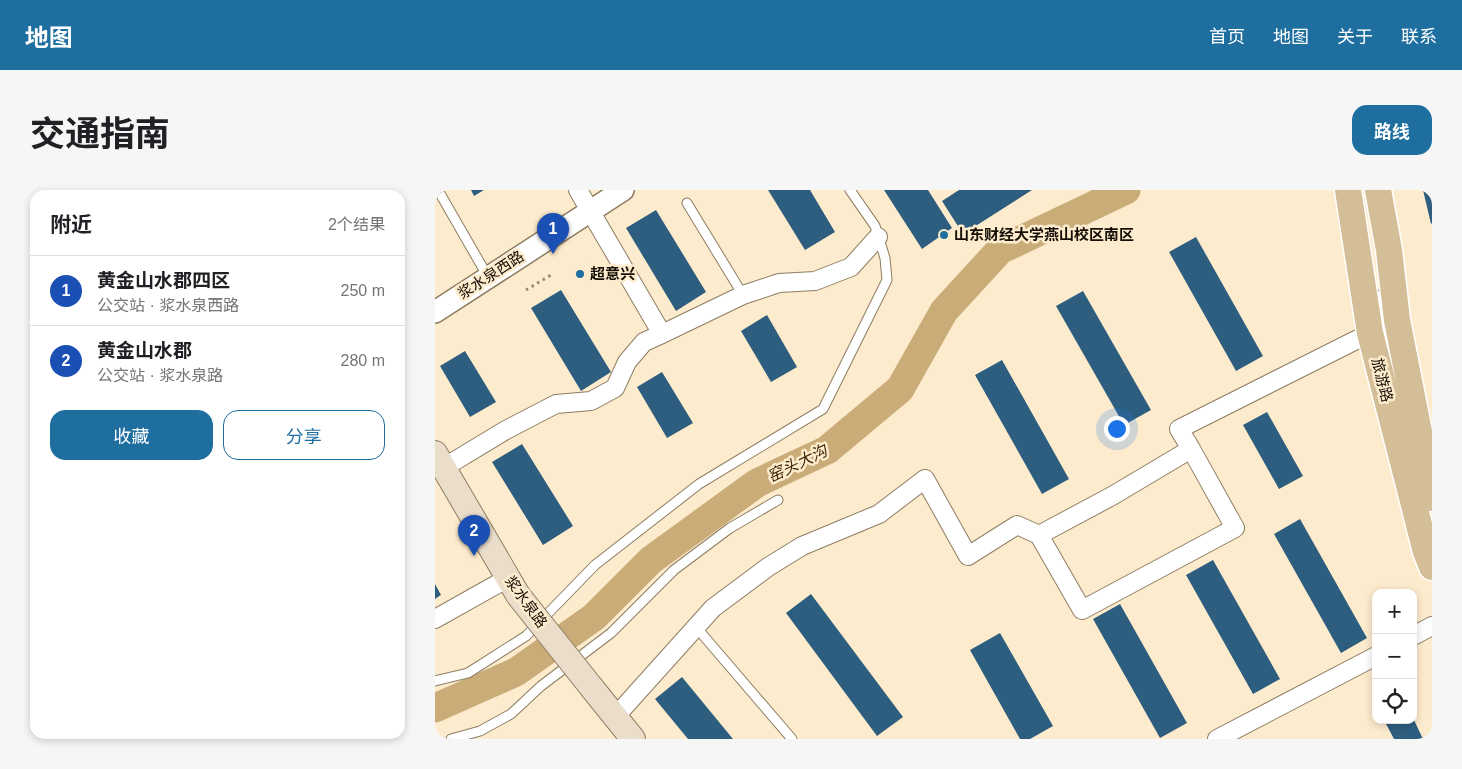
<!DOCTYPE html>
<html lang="zh">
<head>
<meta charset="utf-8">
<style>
	:root { --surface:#fff; --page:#f6f6f6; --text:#202124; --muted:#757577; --line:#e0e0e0; --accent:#1e6ea0 }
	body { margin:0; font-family:Helvetica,"Noto Sans SC",sans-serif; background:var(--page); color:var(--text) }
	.controls { position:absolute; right:15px; bottom:15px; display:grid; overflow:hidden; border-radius:10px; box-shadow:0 2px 8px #0003 }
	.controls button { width:45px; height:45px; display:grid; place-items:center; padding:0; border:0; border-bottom:1px solid var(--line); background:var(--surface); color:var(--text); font:25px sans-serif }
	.you { position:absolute; left:681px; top:238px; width:18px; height:18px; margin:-12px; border:4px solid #fff; border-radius:50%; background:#1a73e8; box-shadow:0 0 0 8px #1a73e833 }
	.badge { display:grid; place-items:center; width:32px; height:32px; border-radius:50%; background:var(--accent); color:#fff; font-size:16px; font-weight:700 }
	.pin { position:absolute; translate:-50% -41px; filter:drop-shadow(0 1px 2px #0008) }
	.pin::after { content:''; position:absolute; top:26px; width:18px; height:15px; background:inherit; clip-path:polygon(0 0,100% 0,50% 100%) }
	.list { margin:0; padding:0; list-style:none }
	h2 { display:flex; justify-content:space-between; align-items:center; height:65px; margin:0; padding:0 20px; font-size:21px }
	h2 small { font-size:16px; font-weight:400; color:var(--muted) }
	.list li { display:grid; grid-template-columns:32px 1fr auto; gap:15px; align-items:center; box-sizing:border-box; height:70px; padding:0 20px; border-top:1px solid var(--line) }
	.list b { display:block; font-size:19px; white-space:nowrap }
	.list p { margin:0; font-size:16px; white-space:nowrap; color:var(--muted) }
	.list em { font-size:16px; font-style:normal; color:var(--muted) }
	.actions { display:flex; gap:10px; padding:15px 20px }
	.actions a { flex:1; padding:11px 0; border:1px solid var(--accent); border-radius:15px; text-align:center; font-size:18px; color:var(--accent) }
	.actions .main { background:var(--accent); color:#fff }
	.icon { flex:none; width:28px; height:28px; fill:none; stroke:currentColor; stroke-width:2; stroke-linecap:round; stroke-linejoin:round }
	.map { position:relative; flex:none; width:997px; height:549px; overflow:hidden; border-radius:15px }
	header { display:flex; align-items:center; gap:30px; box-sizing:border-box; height:70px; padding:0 25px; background:var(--accent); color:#fff }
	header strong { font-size:24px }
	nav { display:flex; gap:28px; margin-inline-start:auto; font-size:18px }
	.intro { display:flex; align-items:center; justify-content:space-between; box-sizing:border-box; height:120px; padding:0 30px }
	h1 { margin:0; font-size:35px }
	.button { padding:12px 22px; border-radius:15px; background:var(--accent); color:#fff; font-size:18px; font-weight:700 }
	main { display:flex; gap:30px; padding:0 30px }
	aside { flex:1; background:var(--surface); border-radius:15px; box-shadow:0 2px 8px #0003 }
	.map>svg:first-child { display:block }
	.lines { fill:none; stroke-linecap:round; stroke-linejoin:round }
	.river { stroke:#caac79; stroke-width:29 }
	.building { fill:#2e5e7f }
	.service-casing { stroke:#8d7d62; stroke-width:11 }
	.minor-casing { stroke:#8d7d62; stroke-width:20 }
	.tertiary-casing { stroke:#8d7d62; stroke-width:24 }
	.secondary-casing { stroke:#8d7d62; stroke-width:26 }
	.primary-casing { stroke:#fff; stroke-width:29 }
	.path { stroke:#978b76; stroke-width:3; stroke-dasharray:2.5 4; stroke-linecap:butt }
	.service { stroke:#fff; stroke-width:9 }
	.minor { stroke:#fff; stroke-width:18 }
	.tertiary { stroke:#fff; stroke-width:21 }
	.secondary { stroke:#eadecb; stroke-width:24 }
	.primary { stroke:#d4be97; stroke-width:26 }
	.secondary-bridge-casing { stroke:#8d7d62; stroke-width:26; stroke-linecap:butt }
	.secondary-bridge { stroke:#eadecb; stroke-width:24 }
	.poi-dot { fill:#1e6ea0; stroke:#fdebcd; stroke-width:2 }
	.labels { text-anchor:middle; stroke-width:5; stroke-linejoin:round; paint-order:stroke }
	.poi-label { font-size:15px; font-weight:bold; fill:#140e05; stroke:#fdebcd; text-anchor:start }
	.street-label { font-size:15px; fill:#140e05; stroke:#fdebcd }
	.water-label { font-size:16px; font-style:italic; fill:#3c2800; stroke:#fdebcd }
</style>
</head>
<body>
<header>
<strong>地图</strong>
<nav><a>首页</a><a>地图</a><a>关于</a><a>联系</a></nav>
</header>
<div class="intro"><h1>交通指南</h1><a class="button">路线</a></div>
<main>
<aside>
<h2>附近<small>2个结果</small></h2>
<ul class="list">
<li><span class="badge" style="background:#1a4fb4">1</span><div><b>黄金山水郡四区</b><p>公交站 · 浆水泉西路</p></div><em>250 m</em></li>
<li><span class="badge" style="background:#1a4fb4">2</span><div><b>黄金山水郡</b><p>公交站 · 浆水泉路</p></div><em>280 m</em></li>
</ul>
<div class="actions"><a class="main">收藏</a><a>分享</a></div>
</aside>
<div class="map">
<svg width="997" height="549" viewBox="0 0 997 549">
	<rect width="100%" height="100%" fill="#fdebcd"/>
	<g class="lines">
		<path class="river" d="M0 518 81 482 159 427 216 370 322 293 392 260 465 199 509 121 565 60 691 0"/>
	</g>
	<path class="building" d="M36 0H49L39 6Z
		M333 0H375L400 42 370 60Z
		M449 0H493L517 38 487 59Z
		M524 0H597L528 44 507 11Z
		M988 0H997V33L996 34Z
		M221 20 271 102 241 121 191 38Z
		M761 47 828 166 801 181 734 62Z
		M126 100 176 182 146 201 96 118Z
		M648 101 716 220 689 235 621 116Z
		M332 125 362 177 336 192 306 141Z
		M30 161 61 212 35 227 5 176Z
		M567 170 634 289 607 304 540 185Z
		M227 182 258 233 232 248 202 197Z
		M832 222 868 286 844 299 808 235Z
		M87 254 138 336 108 355 57 272Z
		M865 329 932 448 906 463 839 344Z
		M778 370 845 489 818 504 751 385Z
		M0 394 6 405 0 409Z
		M376 404 468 527 442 546 351 423Z
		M685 414 752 533 725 548 658 429Z
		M565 443 618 536 595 549H585L535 460Z
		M247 487 298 549H253L220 509Z
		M949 530H979L988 549H959Z"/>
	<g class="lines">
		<defs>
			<path id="service" d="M3 0 53 87
				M252 13 308 105
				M939 103 954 120
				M261 437 357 549
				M0 491 33 483 91 446 160 375 264 294 388 219 452 90 450 68 440 36 415 0
				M16 549 45 541 76 524 106 496 176 443 239 380 295 338 343 310"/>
			<path id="minor" d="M143 0 227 144 308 105 344 93 380 91 416 77 443 47
				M8 278 71 240 121 214 156 211 180 198 192 172 209 152 227 144
				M604 345 647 420 800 338 756 259
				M0 429 73 388
				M978 446 997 436
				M180 527 278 418 333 377 367 356 444 324 490 289 533 366 582 335 604 345 677 306 756 259 744 239 935 143
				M782 549 941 466"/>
			<path id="tertiary" d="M0 122 188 0"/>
			<path id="secondary" d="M0 263 83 405
				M157 498 198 549"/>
			<path id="primary" d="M913 0 935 143 991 362 997 377
				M943 0 954 60 962 130 997 308"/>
		</defs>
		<use href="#service" class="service-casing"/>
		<use href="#minor" class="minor-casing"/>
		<use href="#tertiary" class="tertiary-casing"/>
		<use href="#secondary" class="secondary-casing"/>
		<use href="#primary" class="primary-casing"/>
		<path class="path" d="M91 100 116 85"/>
		<use href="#service" class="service"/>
		<use href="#minor" class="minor"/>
		<use href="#tertiary" class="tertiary"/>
		<use href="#secondary" class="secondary"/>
		<use href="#primary" class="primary"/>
		<defs>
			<path id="secondary-bridge" d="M83 405 157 498"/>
		</defs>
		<use href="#secondary-bridge" class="secondary-bridge-casing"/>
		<use href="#secondary-bridge" class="secondary-bridge"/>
	</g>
	<g class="poi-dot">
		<circle cx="509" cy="45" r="5"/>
		<circle cx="145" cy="84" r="5"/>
	</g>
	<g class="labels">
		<g class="poi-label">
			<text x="519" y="50">山东财经大学燕山校区南区</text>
			<text x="155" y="89">超意兴</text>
		</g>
		<g class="street-label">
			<text transform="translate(56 85) rotate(-33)" y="5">浆水泉西路</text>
			<text transform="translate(947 190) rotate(76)" y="5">旅游路</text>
			<text transform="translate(91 412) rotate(54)" y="5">浆水泉路</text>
		</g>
		<g class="water-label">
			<text transform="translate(362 273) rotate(-26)" y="6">窑头大沟</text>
		</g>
	</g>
</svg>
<div class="controls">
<button>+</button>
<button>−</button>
<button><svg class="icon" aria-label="locate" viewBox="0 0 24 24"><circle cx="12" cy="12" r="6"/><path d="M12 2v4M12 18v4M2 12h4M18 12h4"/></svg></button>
</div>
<div class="you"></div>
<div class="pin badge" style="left:118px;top:64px;background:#1a4fb4">1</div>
<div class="pin badge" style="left:39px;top:366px;background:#1a4fb4">2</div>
</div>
</main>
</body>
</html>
